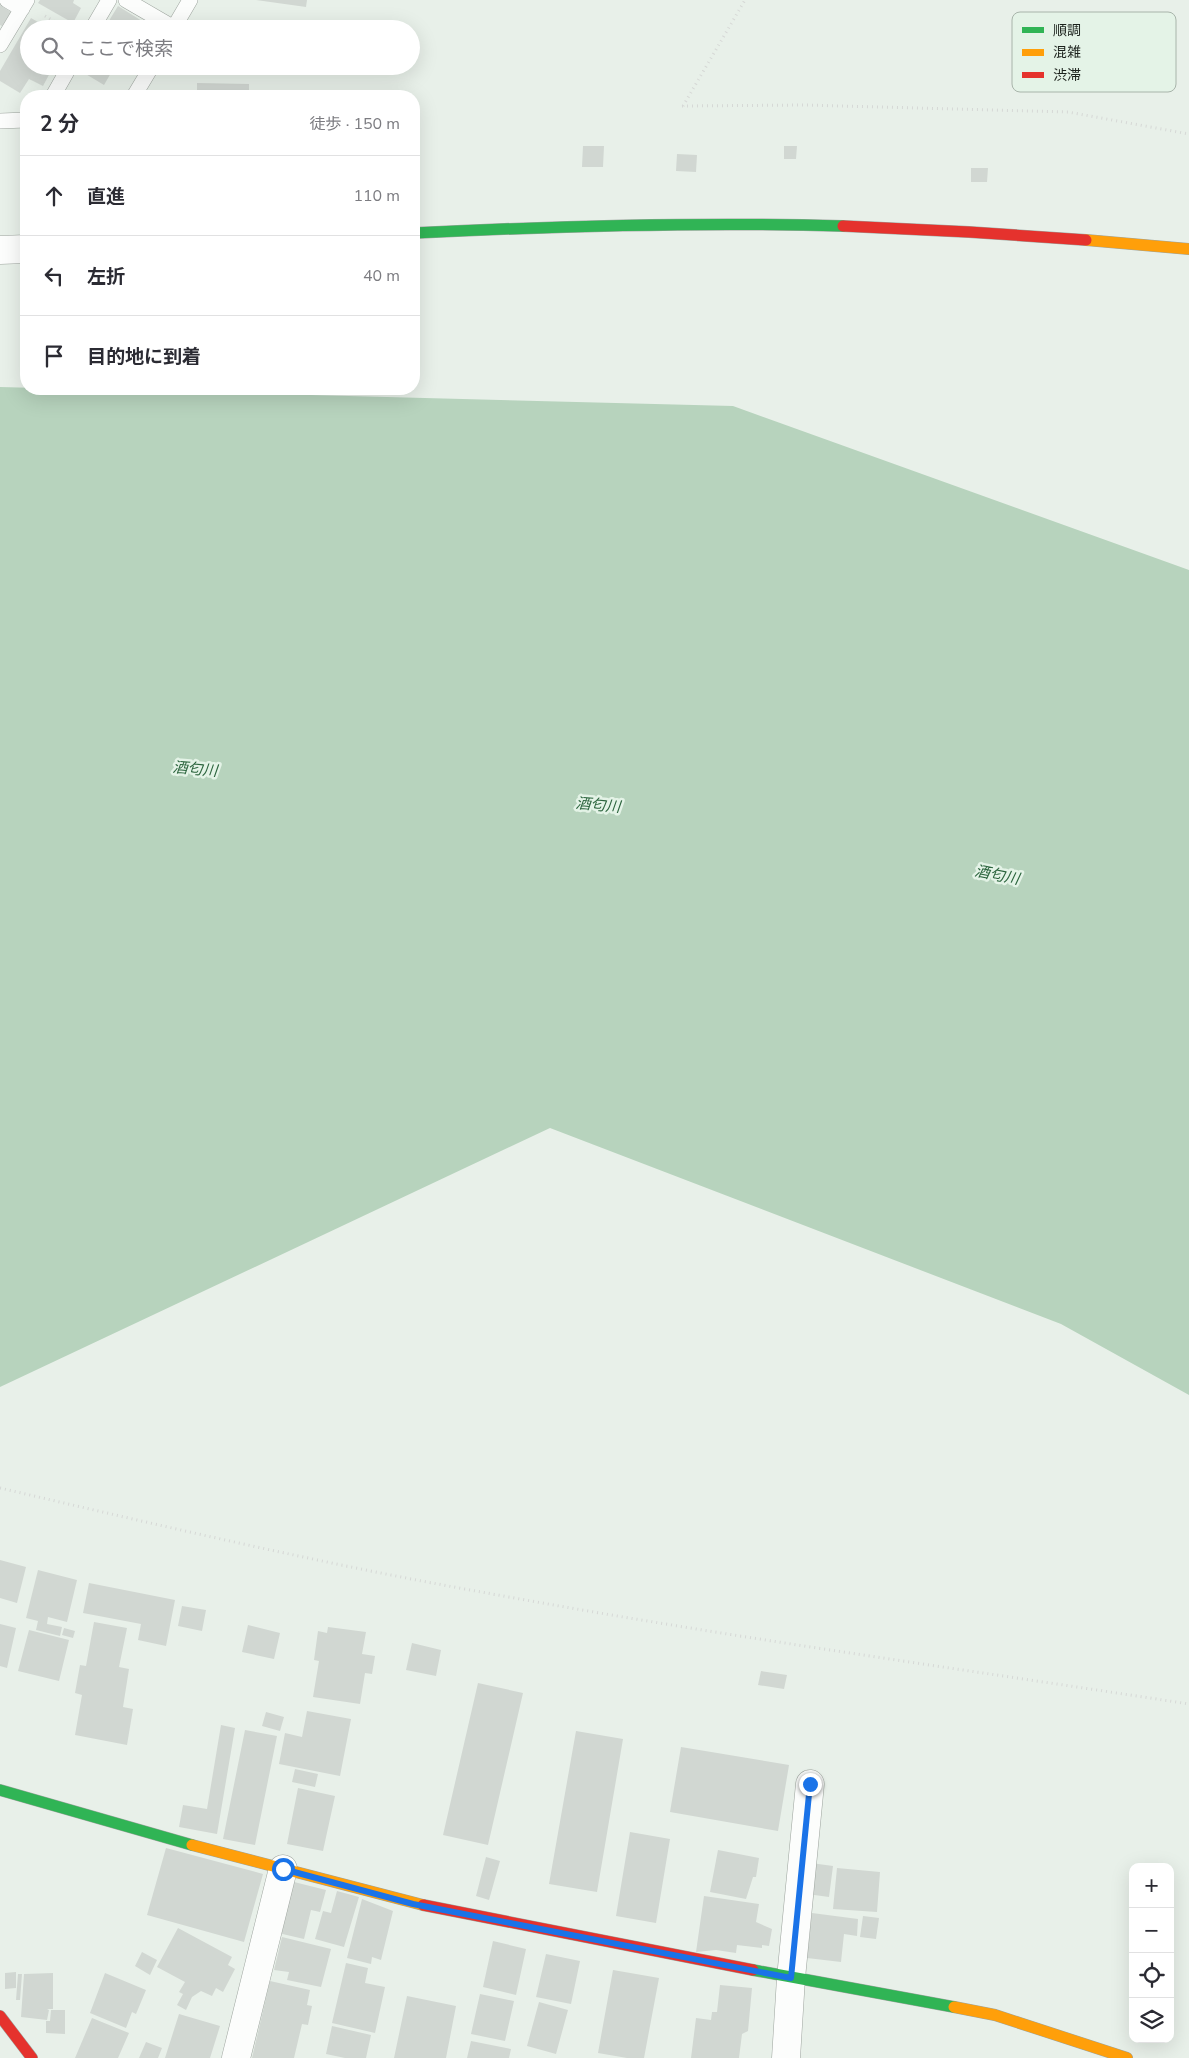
<!DOCTYPE html>
<html lang="ja">
<head>
<meta charset="utf-8">
<style>
	:root { --surface:#fff; --page:#f7f7f7; --text:#2b2b33; --muted:#7c7c81; --line:#e1e1e2 }
	body { margin:0; font-family:"Nunito Sans","Noto Sans JP",sans-serif; background:var(--page); color:var(--text) }
	.controls { position:absolute; right:15px; bottom:15px; display:grid; overflow:hidden; border-radius:10px; box-shadow:0 5px 20px #0002 }
	.controls button { width:45px; height:45px; display:grid; place-items:center; padding:0; border:0; border-bottom:1px solid var(--line); background:var(--surface); color:var(--text); font:25px sans-serif }
	.stop { position:absolute; width:15px; height:15px; margin:-11px; border:4px solid #1a73e8; border-radius:50%; background:#fff }
	.stop.end { background:#1a73e8; border-color:#fff; box-shadow:0 1px 5px #0008 }
	.list { margin:0; padding:0; list-style:none }
	h2 { display:flex; justify-content:space-between; align-items:center; height:65px; margin:0; padding:0 20px; font-size:21px }
	h2 small { font-size:16px; font-weight:400; color:var(--muted) }
	.list li { display:grid; grid-template-columns:32px 1fr auto; gap:15px; align-items:center; box-sizing:border-box; height:80px; padding:0 20px; border-top:1px solid var(--line) }
	.list b { display:block; font-size:19px; white-space:nowrap }
	.list em { font-size:16px; font-style:normal; color:var(--muted) }
	.icon { flex:none; width:28px; height:28px; fill:none; stroke:currentColor; stroke-width:2; stroke-linecap:round; stroke-linejoin:round }
	.map { position:relative; flex:none; width:1189px; height:2058px; overflow:hidden }
	.search { position:absolute; background:var(--surface); box-shadow:0 5px 20px #0002; left:20px; top:20px; width:400px; height:55px; display:flex; align-items:center; gap:12px; box-sizing:border-box; padding:0 18px; border-radius:28px; color:var(--muted); font-size:19px }
	.panel { position:absolute; background:var(--surface); box-shadow:0 5px 20px #0002; left:20px; top:90px; width:400px; height:305px; border-radius:20px }
	.map>svg:first-child { display:block }
	.water { fill:#b7d3bd }
	.building { fill:#d1d7d2 }
	.lines { fill:none; stroke-linecap:round; stroke-linejoin:round }
	.lane-casing { stroke:#9da49e; stroke-width:16 }
	.street-casing { stroke:#9da49e; stroke-width:29 }
	.fast-casing { stroke:#9da49e; stroke-width:12 }
	.slow-casing { stroke:#9da49e; stroke-width:12 }
	.jam-casing { stroke:#9da49e; stroke-width:12 }
	.path { stroke:#d6d8d6; stroke-width:3; stroke-dasharray:1 4; stroke-linecap:butt }
	.lane { stroke:#fcfdfc; stroke-width:15 }
	.street { stroke:#fcfdfc; stroke-width:28 }
	.fast { stroke:#30b455; stroke-width:11 }
	.slow { stroke:#ff9f0a; stroke-width:11 }
	.jam { stroke:#e5322d; stroke-width:11 }
	.route { stroke:#1a73e8; stroke-width:6 }
	.labels { text-anchor:middle; stroke-width:5; stroke-linejoin:round; paint-order:stroke }
	.water-label { font-size:15px; font-style:italic; fill:#2b643d; stroke:#e4f3e7 }
	.key { fill:#e4f3e7; stroke:#a8b4aa; stroke-width:1 }
	.key-label { font-size:14px; fill:#1b211c }
</style>
</head>
<body>
<div class="map">
<svg width="1189" height="2058" viewBox="0 0 1189 2058">
	<rect width="100%" height="100%" fill="#e8f0e9"/>
	<path class="water" d="M0 387 733 406 1189 570V1395L1061 1324 550 1128 0 1387Z"/>
	<path class="building" d="M40 0H74L73 3 81 8 73 23 38 3Z
		M256 0H307L306 7Z
		M0 5 11 12 2 26 0 25Z
		M118 6 142 21 157 29H104Z
		M31 18 50 29H29V66H42L51 71 43 86 29 79 20 93 0 81V71Z
		M81 66H136L130 75 115 66 104 85 79 70Z
		M197 83 249 84V96H197Z
		M583 146H604L603 167H582Z
		M784 146H797L796 159H784Z
		M677 154 697 155 696 172 676 171Z
		M971 168H988L987 182H971Z
		M0 1560 26 1567 17 1603 0 1598Z
		M38 1570 77 1580 67 1622 48 1617 47 1624 62 1627 60 1636 36 1630 38 1621 26 1618Z
		M89 1583 175 1600 166 1646 138 1640 141 1624 83 1613Z
		M182 1606 206 1610 202 1631 178 1626Z
		M94 1622 127 1628 119 1667 129 1669 123 1707 133 1709 127 1745 75 1735 82 1695 75 1693 80 1665 86 1666Z
		M0 1624 16 1628 7 1668 0 1666Z
		M248 1625 280 1633 274 1659 242 1652Z
		M328 1627 366 1632 362 1654 375 1656 372 1674 365 1673 360 1704 313 1697 319 1661 314 1660 318 1631 327 1633Z
		M64 1628 75 1631 73 1638 62 1635Z
		M29 1630 69 1640 59 1681 18 1671Z
		M412 1643 441 1650 436 1676 406 1670Z
		M761 1671 787 1675 784 1689 758 1685Z
		M478 1683 523 1693 488 1845 443 1835Z
		M307 1711 351 1719 340 1776 279 1764 285 1733 302 1737Z
		M266 1712 284 1717 280 1731 262 1726Z
		M221 1725 235 1728 217 1834 179 1827 183 1805 207 1809Z
		M245 1730 277 1736 255 1845 223 1839Z
		M576 1731 623 1739 597 1892 549 1884Z
		M681 1747 789 1765 778 1831 670 1812Z
		M295 1769 318 1774 315 1787 292 1782Z
		M298 1788 335 1796 323 1851 287 1844Z
		M630 1832 670 1839 656 1923 616 1916Z
		M166 1848 263 1874 244 1942 147 1915Z
		M718 1850 759 1858 756 1877H753L746 1899 710 1892Z
		M486 1857 500 1861 489 1900 476 1896Z
		M811 1863 833 1866 829 1897 807 1894Z
		M837 1868 880 1872 877 1912 833 1909Z
		M286 1880 326 1890 320 1912 311 1910 304 1939 274 1932Z
		M337 1891 359 1897 344 1947 315 1939 323 1911 331 1913Z
		M704 1896 759 1904 756 1922 772 1929 769 1946 762 1945V1948L737 1945 736 1953 716 1950 696 1952Z
		M362 1899 393 1911 381 1960 372 1957 371 1964 347 1958Z
		M812 1913 858 1919 857 1936 844 1934 841 1962 807 1958Z
		M863 1916 879 1918 876 1939 860 1937Z
		M178 1928 232 1957 228 1965 235 1969 223 1992 216 1988 212 1996 201 1991 192 1997 186 2010 177 2005 183 1994 179 1992 185 1982 157 1967Z
		M282 1937 331 1949 321 1987 287 1980 289 1972 274 1970Z
		M493 1941 526 1949 516 1995 483 1987Z
		M142 1952 157 1960 150 1975 135 1966Z
		M546 1954 580 1961 571 2004 536 1997Z
		M346 1963 368 1968 365 1983 385 1987 375 2033 332 2023Z
		M613 1970 659 1978 644 2058H627L598 2053Z
		M16 1972V1988L5 1989V1973Z
		M53 1973V2009H47L49 2010 47 2020 21 2017 24 1974Z
		M105 1973 146 1990 136 2014 132 2012 126 2028 90 2013Z
		M18 1974H22L20 2000H16Z
		M270 1981 310 1990 307 2005 312 2006 308 2025 302 2024 294 2058H252Z
		M720 1985 752 1988 748 2031 742 2034 739 2058H691L696 2018 711 2020 712 2012H717Z
		M480 1994 514 2001 505 2041 471 2034Z
		M407 1996 456 2006 446 2058H394Z
		M539 2002 568 2010 556 2054 527 2046Z
		M51 2010H65V2034L46 2033V2021H50Z
		M179 2014 220 2026 210 2058H165Z
		M92 2018 129 2033 118 2058H75Z
		M332 2026 371 2035 366 2058H345L326 2054Z
		M471 2041 511 2049 509 2058H467Z
		M146 2042 162 2048 158 2058H139Z"/>
	<g class="lines">
		<defs>
			<path id="lane" d="M7 0 22 9
				M126 0 174 28
				M92 29 109 0
				M173 29 190 0
				M0 45 27 0
				M53 96 70 66
				M134 96 152 66
				M0 121 26 120"/>
			<path id="street" d="M0 250 26 249
				M236 2058 283 1869
				M786 2058 791 1978 810 1784"/>
			<path id="fast" d="M414 233C557 226 700 222 843 226
				M0 1790 192 1845
				M753 1970 954 2007"/>
			<path id="slow" d="M1086 240 1189 249
				M192 1845 423 1905
				M954 2007 995 2015 1127 2058"/>
			<path id="jam" d="M843 226 969 232 1086 240
				M423 1905 753 1970
				M0 2016 32 2058"/>
		</defs>
		<use href="#lane" class="lane-casing"/>
		<use href="#street" class="street-casing"/>
		<use href="#fast" class="fast-casing"/>
		<use href="#slow" class="slow-casing"/>
		<use href="#jam" class="jam-casing"/>
		<path class="path" d="M45 16 67 29
			M682 106 804 105 1068 112 1189 134
			M683 106 745 0
			M0 1488C162 1526 323 1564 487 1593 720 1636 955 1668 1189 1704"/>
		<use href="#lane" class="lane"/>
		<use href="#street" class="street"/>
		<use href="#fast" class="fast"/>
		<use href="#slow" class="slow"/>
		<use href="#jam" class="jam"/>
	</g>
	<g class="lines">
		<path class="route" d="M283 1869 413 1904 791 1978 810 1784"/>
	</g>
	<g class="labels">
		<g class="water-label">
			<text transform="translate(195 769) rotate(5)" y="5">酒匂川</text>
			<text transform="translate(598 805) rotate(5)" y="5">酒匂川</text>
			<text transform="translate(997 875) rotate(11)" y="5">酒匂川</text>
		</g>
	</g>
	<rect x="1012" y="12" width="164" height="80" rx="8" class="key"/>
	<rect x="1022" y="27" width="22" height="6" fill="#30b455"/>
	<rect x="1022" y="49" width="22" height="7" fill="#ff9f0a"/>
	<rect x="1022" y="72" width="22" height="6" fill="#e5322d"/>
	<g class="key-label">
		<text x="1053" y="35">順調</text>
		<text x="1053" y="57">混雑</text>
		<text x="1053" y="80">渋滞</text>
	</g>
</svg>
<div class="controls">
<button>+</button>
<button>−</button>
<button><svg class="icon" aria-label="locate" viewBox="0 0 24 24"><circle cx="12" cy="12" r="6"/><path d="M12 2v4M12 18v4M2 12h4M18 12h4"/></svg></button>
<button><svg class="icon" aria-label="layers" viewBox="0 0 24 24"><path d="M12 4l9 5-9 5-9-5zM3 14l9 5 9-5"/></svg></button>
</div>
<div class="stop" style="left:283px;top:1869px"></div>
<div class="stop end" style="left:810px;top:1784px"></div>
<div class="search"><svg class="icon" aria-label="search" viewBox="0 0 24 24"><circle cx="10" cy="10" r="6"/><path d="M15 15l6 6"/></svg>ここで検索</div>
<section class="panel">
<h2>2 分<small>徒歩 · 150 m</small></h2>
<ul class="list">
<li><svg class="icon" aria-label="ahead" viewBox="0 0 24 24"><path d="M12 20V5M6 11l6-6 6 6"/></svg><div><b>直進</b></div><em>110 m</em></li>
<li><svg class="icon" aria-label="left" viewBox="0 0 24 24"><path d="M17 20v-9H6M10 6l-5 5 5 5"/></svg><div><b>左折</b></div><em>40 m</em></li>
<li><svg class="icon" aria-label="arrive" viewBox="0 0 24 24"><path d="M6 21V4h12l-3 4 3 4H6"/></svg><div><b>目的地に到着</b></div></li>
</ul>
</section>
</div>
</body>
</html>
